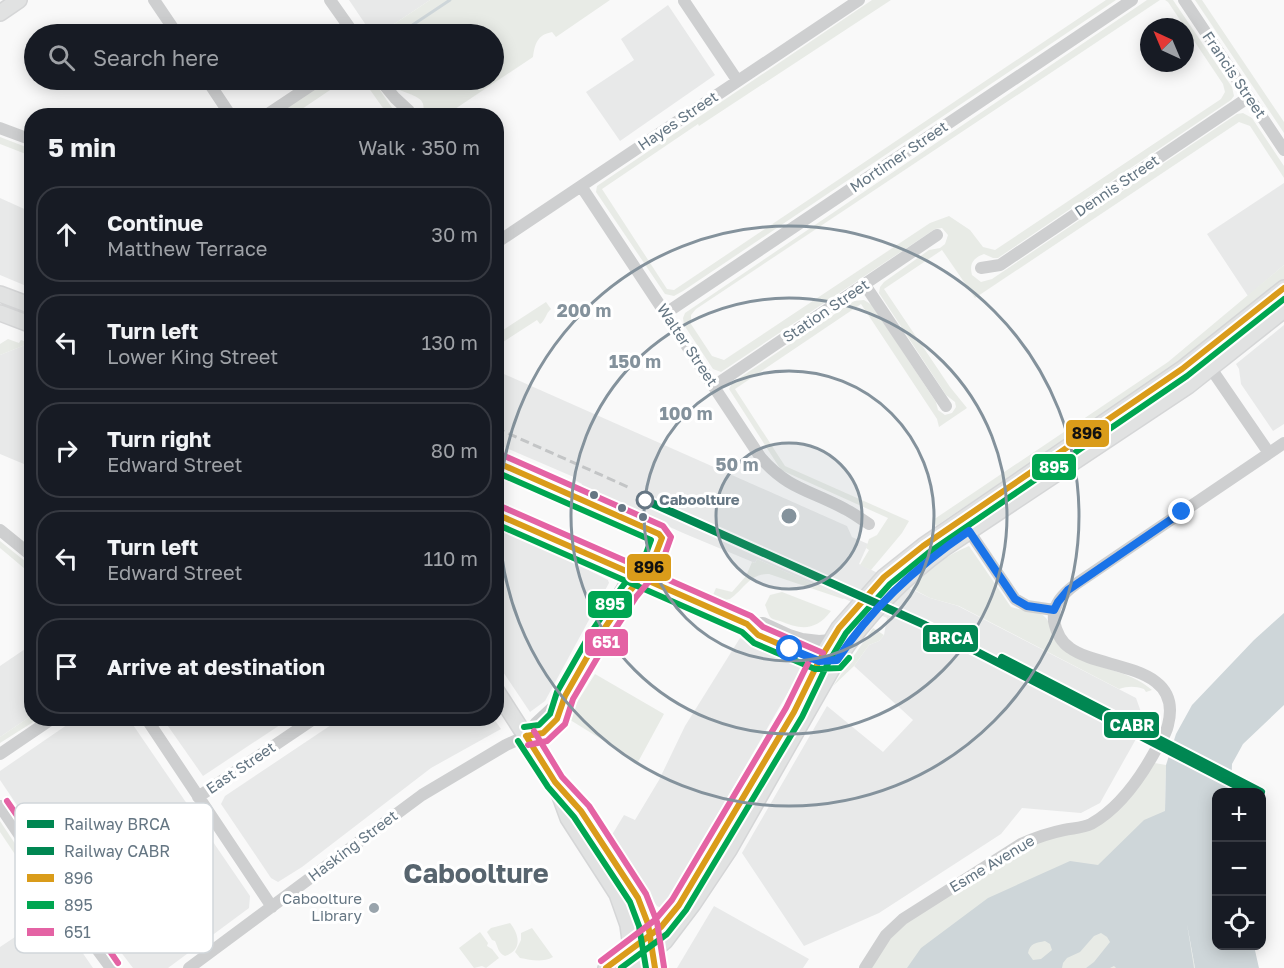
<!DOCTYPE html>
<html lang="en">
<head>
<meta charset="utf-8">
<style>
	:root { --surface:#171b24; --page:#242831; --text:#f1f3f6; --muted:#9ea1a6; --line:#363941 }
	body { margin:0; font-family:"Golos Text",sans-serif; background:var(--page); color:var(--text) }
	.controls { position:absolute; right:18px; bottom:18px; display:grid; overflow:hidden; border-radius:12px; box-shadow:0 3px 15px #0003 }
	.controls button { width:54px; height:54px; display:grid; place-items:center; padding:0; border:0; border-bottom:2px solid var(--line); background:var(--surface); color:var(--text); font:30px sans-serif }
	.compass { position:absolute; left:1140px; top:18px; width:54px; height:54px; border-radius:50%; background:var(--surface); box-shadow:0 3px 15px #0003; rotate:316deg }
	.stop { position:absolute; width:18px; height:18px; margin:-14px; border:4px solid #1a73e8; border-radius:50%; background:#fff }
	.stop.end { background:#1a73e8; border-color:#fff; box-shadow:0 2px 6px #0008 }
	.list { margin:0; padding:0; list-style:none }
	h2 { display:flex; justify-content:space-between; align-items:center; height:78px; margin:0; padding:0 24px; font-size:26px }
	h2 small { font-size:20px; font-weight:400; color:var(--muted) }
	.list li { display:grid; grid-template-columns:39px 1fr auto; gap:18px; align-items:center; box-sizing:border-box; height:96px; margin:0 12px 12px; padding:0 12px; border:2px solid var(--line); border-radius:24px }
	.list b { display:block; font-size:22px; white-space:nowrap }
	.list p { margin:0; font-size:20px; white-space:nowrap; color:var(--muted) }
	.list em { font-size:20px; font-style:normal; color:var(--muted) }
	.icon { flex:none; width:33px; height:33px; fill:none; stroke:currentColor; stroke-width:2; stroke-linecap:round; stroke-linejoin:round }
	.map { position:relative; flex:none; width:1284px; height:968px; overflow:hidden }
	.search { position:absolute; background:var(--surface); box-shadow:0 3px 15px #0003; left:24px; top:24px; width:480px; height:66px; display:flex; align-items:center; gap:15px; box-sizing:border-box; padding:0 21px; border-radius:33px; color:var(--muted); font-size:22px }
	.panel { position:absolute; background:var(--surface); box-shadow:0 3px 15px #0003; left:24px; top:108px; width:480px; height:618px; border-radius:24px }
	.map>svg:first-child { display:block }
	.built { fill:#e8e9e9 }
	.green { fill:#e8ebe6 }
	.water { fill:#ced6d9; fill-rule:evenodd }
	.pier { fill:#f9f9f9 }
	.lines { fill:none; stroke-linecap:round; stroke-linejoin:round }
	.stream { stroke:#ced6d9; stroke-width:3 }
	.major-casing { stroke:#d5d6d7; stroke-width:18 }
	.minor { stroke:#cecfd0; stroke-width:12 }
	.major { stroke:#e1e2e2; stroke-width:15 }
	.rail { stroke:#c3c5c6; stroke-width:3; stroke-dasharray:9 4.5; stroke-linecap:butt }
	.bus-1-casing { stroke:#fff; stroke-width:10 }
	.bus-2-casing { stroke:#fff; stroke-width:10 }
	.bus-3-casing { stroke:#fff; stroke-width:10 }
	.bus-1 { stroke:#da9c1a; stroke-width:6 }
	.bus-2 { stroke:#00a651; stroke-width:6 }
	.bus-3 { stroke:#e463a4; stroke-width:6 }
	.rail-1-casing { stroke:#fff; stroke-width:12 }
	.rail-2-casing { stroke:#fff; stroke-width:12 }
	.rail-1 { stroke:#008752; stroke-width:8 }
	.rail-2 { stroke:#008752; stroke-width:8 }
	.route { stroke:#1a73e8; stroke-width:8 }
	.ring { fill:none; stroke:#84929c; stroke-width:3 }
	.bus-dot { fill:#657683; stroke:#fff; stroke-width:2 }
	.stop-dot { fill:#fff; stroke:#657683; stroke-width:3 }
	.poi-dot { fill:#99a4ac; stroke:#fff; stroke-width:2 }
	.labels { text-anchor:middle; stroke-width:6; stroke-linejoin:round; paint-order:stroke }
	.street-label { font-size:15px; fill:#657683; stroke:#fff }
	.stop-label { font-size:15px; font-weight:bold; fill:#657683; stroke:#fff; text-anchor:start }
	.poi-label { font-size:15px; fill:#657683; stroke:#fff; text-anchor:end }
	.town-label { font-size:27px; font-weight:bold; fill:#57646e; stroke:#fff }
	.key { fill:#fff; stroke:#d1d6da; stroke-width:1.5 }
	.key-label { font-size:16px; fill:#657683 }
	.centre { fill:#84929c; stroke:#fff; stroke-width:3 }
	.ring-label { font-size:18px; text-anchor:middle; font-weight:bold; fill:#84929c; stroke:#fff; stroke-width:6; stroke-linejoin:round; paint-order:stroke }
	.line-badge { stroke:#fff; stroke-width:2 }
	.badge-label { font-size:16px; text-anchor:middle; font-weight:bold; fill:#fff }
	.pale-badge-label { font-size:16px; text-anchor:middle; font-weight:bold; fill:#111 }
</style>
</head>
<body>
<div class="map">
<svg width="1284" height="968" viewBox="0 0 1284 968">
	<rect width="100%" height="100%" fill="#f9f9f9"/>
	<path class="built" d="M349 0H430L379 34H372Z
		M668 5 715 75 620 141 586 92 634 60 621 39Z
		M1284 183V265L1248 296 1207 234Z
		M0 198 31 212V288L0 275Z
		M1284 325V424L1273 431 1241 384 1239 369 1236 364Z
		M30 343 32 344 31 467 0 454V355Z
		M497 371 847 526 852 537 868 544 859 564 930 598 958 606 1136 698 1146 726 1140 738 1136 739 1100 803 1081 813 1022 808 1001 834 879 913 804 946 742 853 827 706 883 752 913 720 854 666 869 645 879 641 884 635 887 618 757 559 755 563 683 533 581 487 582 484 575 480 576 478 497 444Z
		M496 529 575 563 608 580 609 583 545 701 530 712 497 663Z
		M740 638 802 668 663 909 657 906 610 838 624 815 635 820 659 780 685 726Z
		M31 645V716L0 737V666Z
		M77 718 129 719 250 896 249 908 168 968H133L101 926 99 927 0 780V771Z
		M163 719H289L203 776Z
		M340 719H494L501 729 431 768 302 867 278 882 271 878 221 804 225 796Z
		M714 906 809 959 803 968H677Z
		M54 911 93 968H0V947Z"/>
	<path class="green" d="M430 0H610L556 37 552 32C537 35 535 44 533 57L446 115H422C429 97 412 96 400 90 395 88 392 84 389 80H494V34H379Z
		M872 0H891L699 126 698 124 602 189 667 289 674 290 1106 0H1116L683 291 674 296 665 294 596 192 597 186Z
		M1147 0H1160L696 309 691 315V324L712 356 724 360 930 223 949 216 970 230 983 247 995 250 1221 99 1225 92 1223 84 1168 2 1165 0H1173L1232 87 1234 96 1231 100 998 258H993L984 254C973 258 969 264 972 275L981 282 992 279 1237 114 1243 113 1252 118 1284 166V178L1250 126 1239 122 975 298 942 250 884 289 950 387 967 408 939 427 937 419 861 304 735 389 785 466 909 521 902 533 871 570 860 565 869 550 866 548 869 539 877 535 888 518 781 470 729 389 732 383 854 301 864 300 872 305 936 402 938 410 945 415 952 413 956 407 955 402 946 395 879 293 880 287 884 282 929 250 940 248 945 244 948 235 942 228 935 229 721 372 713 369 684 325 683 318 685 313Z
		M1195 0H1202L1284 122V133Z
		M327 80H345L293 115 275 116Z
		M363 80H373L397 115H388Z
		M0 137 31 149V156L0 144Z
		M1284 265V280L1179 363 936 526 933 520 1168 362Z
		M546 302 551 309C546 313 545 321 540 324L537 320 500 344 497 343V334Z
		M8 339 19 343 21 340 30 343 0 355V344Z
		M0 541 31 566V574L0 548Z
		M969 546 1011 607C1021 611 1039 609 1046 618 1057 633 1050 644 1071 655 1097 669 1129 670 1152 690L1146 692 1144 689C1135 686 1128 686 1119 689L959 606 930 598 911 588C927 571 948 554 969 546Z
		M757 559 844 598 843 599 769 574C750 573 744 589 730 599L725 600 713 595 716 588 732 592 746 576 752 562 755 563Z
		M782 592 831 611C816 631 801 630 780 621 778 620 774 620 771 618 768 615 767 609 765 605L770 595Z
		M873 628 884 635 879 641 869 645 854 666 833 686Z
		M595 674 664 714 638 762 567 718Z
		M31 716 32 718 38 719 0 743V737Z
		M1149 762 1166 765 1165 811 1195 968H865L886 935 1021 844 1089 825Z
		M0 821 57 907 53 911 0 832Z
		M510 923C519 934 523 950 505 956 498 953 498 947 495 941L492 940 487 932 491 928Z
		M532 928 553 957C542 963 531 960 520 958L515 952 521 940V933Z
		M480 932 488 943 487 946 492 949 499 958 486 968 482 966 474 968 459 948Z"/>
	<path class="water" d="M1284 613V705L1243 744 1232 764 1231 792H1216V946H1254L1259 968H1195L1187 924 1194 968H1116L1114 966 1110 968H1086L1094 962 1110 942 1107 937 1101 933 1094 936 1080 952 1067 958 1063 963 1062 968H907L921 948 988 898 1070 861 1098 865 1144 820 1165 811 1166 765 1176 734 1192 705 1254 640ZM1045 941 1050 944 1052 950 1041 959 1033 960 1028 953C1030 943 1036 943 1045 941Z"/>
	<path class="pier" d="M1170 741 1234 775V787L1167 751Z"/>
	<g class="lines">
		<path class="stream" d="M399 34 450 0"/>
		<defs>
			<path id="major" d="M0 13 19 0
				M0 294 32 306
				M0 313 32 325
				M496 690 555 782 581 811 638 898 648 924 655 968
				M557 788 568 818 617 894 628 925 632 955
				M606 968 661 927 679 905 794 712 819 661 839 628 884 577 923 546 1182 369 1284 288
				M633 968 665 941 693 904 729 850 837 660C867 615 903 578 946 547L1188 386 1284 310"/>
		</defs>
		<use href="#major" class="major-casing"/>
		<path class="minor" d="M154 0 177 34
			M330 0 354 34
			M1184 0 1284 150
			M684 1 737 80
			M207 80 231 116
			M380 80 395 98 409 111
			M265 116 319 80
			M0 128 32 140
			M581 186 761 458C789 490 811 490 845 509 853 513 861 519 869 524
			M496 243 859 0
			M981 268 1000 265 1249 97
			M865 285 946 406
			M666 313 1132 0
			M1201 354 1269 453
			M714 386 937 235
			M496 514 747 624 758 635 819 661H827
			M0 530 32 556
			M969 531 1015 599 1027 606 1054 610
			M604 617 630 574
			M747 624 763 623 789 635 802 639 819 641 832 640
			M146 718 272 907
			M526 736 536 723 565 696 598 638 640 578
			M0 754 53 718
			M198 797 315 718
			M0 806 88 937 111 968
			M189 968 422 795 506 745 526 736 543 733 552 725 561 711 565 696
			M865 968 886 935 903 919 1021 844C1035 838 1049 833 1064 830 1073 828 1083 828 1091 824 1118 809 1139 780 1154 753 1159 744 1166 735 1168 725 1184 663 1102 671 1070 648 1061 642 1056 631 1054 621 1052 604 1064 593 1076 584L1284 443"/>
		<use href="#major" class="major"/>
		<path class="rail" d="M496 428 628 487"/>
		<defs>
			<path id="bus-1" d="M496 462 659 534 662 538 652 564 629 592 598 638 565 696 557 719 543 733 526 736
				M496 514 747 624 758 635 819 661
				M526 736 555 782 581 811 638 898 648 924 655 968
				M606 968 661 927 679 905 794 712 819 661 839 628 884 577 923 546 1182 369 1284 288"/>
			<path id="bus-2" d="M496 472 651 540 644 559 622 587 590 634 557 692 550 714 539 725 524 727
				M496 524 742 632 754 643 815 669 840 668 849 658
				M518 741 548 787 574 817 630 902 639 926 646 968
				M621 968 667 934 686 910 802 717 827 665 846 633 890 584 928 553 1187 376 1284 299"/>
			<path id="bus-3" d="M500 454 663 526 671 537 660 568 636 597 606 643 573 699 565 724 547 741 528 745
				M500 506 751 616 763 627 823 653
				M534 731 562 777 589 806 646 894 657 922 664 967
				M7 801 118 963
				M601 961 655 920 672 900 786 708 811 657"/>
		</defs>
		<use href="#bus-1" class="bus-1-casing"/>
		<use href="#bus-2" class="bus-2-casing"/>
		<use href="#bus-3" class="bus-3-casing"/>
		<use href="#bus-1" class="bus-1"/>
		<use href="#bus-2" class="bus-2"/>
		<use href="#bus-3" class="bus-3"/>
		<defs>
			<path id="rail-1" d="M645 500 925 625 1249 792"/>
			<path id="rail-2" d="M1002 658 1261 792"/>
		</defs>
		<use href="#rail-1" class="rail-1-casing"/>
		<use href="#rail-2" class="rail-2-casing"/>
		<use href="#rail-1" class="rail-1"/>
		<use href="#rail-2" class="rail-2"/>
	</g>
	<g class="lines">
		<path class="route" d="M790 649 819 661 837 660C872 607 917 566 969 531L1015 599 1027 606 1054 610 1058 602 1068 590 1182 512"/>
	</g>
	<circle cx="789" cy="516" r="73" fill="#84929c" fill-opacity=".12"/>
	<g class="ring">
		<circle cx="789" cy="516" r="73"/>
		<circle cx="789" cy="516" r="145"/>
		<circle cx="789" cy="516" r="218"/>
		<circle cx="789" cy="516" r="290"/>
	</g>
	<g class="bus-dot">
		<circle cx="594" cy="495" r="5"/>
		<circle cx="622" cy="508" r="5"/>
		<circle cx="643" cy="517" r="5"/>
	</g>
	<circle class="stop-dot" cx="645" cy="500" r="8"/>
	<circle class="poi-dot" cx="374" cy="908" r="6"/>
	<g class="labels">
		<g class="street-label">
			<text transform="translate(1234 75) rotate(56)" y="5">Francis Street</text>
			<text transform="translate(678 121) rotate(-34)" y="5">Hayes Street</text>
			<text transform="translate(899 157) rotate(-34)" y="5">Mortimer Street</text>
			<text transform="translate(1117 186) rotate(-34)" y="5">Dennis Street</text>
			<text transform="translate(826 311) rotate(-34)" y="5">Station Street</text>
			<text transform="translate(687 345) rotate(56)" y="5">Walter Street</text>
			<text transform="translate(241 768) rotate(-34)" y="5">East Street</text>
			<text transform="translate(353 846) rotate(-37)" y="5">Hasking Street</text>
			<text transform="translate(992 864) rotate(-31)" y="5">Esme Avenue</text>
		</g>
		<g class="stop-label">
			<text x="659" y="505">Caboolture</text>
		</g>
		<g class="poi-label">
			<text x="362" y="904">Caboolture<tspan x="362" dy="17">Library</tspan></text>
		</g>
		<g class="town-label">
			<text x="476" y="883">Caboolture</text>
		</g>
	</g>
	<rect x="15" y="803" width="198" height="150" rx="9" class="key"/>
	<rect x="27" y="820" width="27" height="8" fill="#008752"/>
	<rect x="27" y="847" width="27" height="8" fill="#008752"/>
	<rect x="27" y="874" width="27" height="8" fill="#da9c1a"/>
	<rect x="27" y="901" width="27" height="8" fill="#00a651"/>
	<rect x="27" y="928" width="27" height="8" fill="#e463a4"/>
	<g class="key-label">
		<text x="64" y="830">Railway BRCA</text>
		<text x="64" y="857">Railway CABR</text>
		<text x="64" y="884">896</text>
		<text x="64" y="911">895</text>
		<text x="64" y="938">651</text>
	</g>
	<circle cx="789" cy="516" r="9" class="centre"/>
	<g class="ring-label">
		<text x="584" y="317">200 m</text>
		<text x="635" y="368">150 m</text>
		<text x="686" y="420">100 m</text>
		<text x="737" y="471">50 m</text>
	</g>
	<g class="line-badge">
		<rect x="1065" y="419" width="45" height="29" rx="6" fill="#da9c1a"/>
		<rect x="1031" y="453" width="46" height="28" rx="6" fill="#00a651"/>
		<rect x="626" y="553" width="46" height="29" rx="6" fill="#da9c1a"/>
		<rect x="587" y="590" width="46" height="29" rx="6" fill="#00a651"/>
		<rect x="922" y="624" width="57" height="29" rx="6" fill="#008752"/>
		<rect x="584" y="628" width="45" height="29" rx="6" fill="#e463a4"/>
		<rect x="1103" y="711" width="57" height="28" rx="6" fill="#008752"/>
	</g>
	<g class="badge-label">
		<text x="1054" y="473">895</text>
		<text x="610" y="610">895</text>
		<text x="951" y="644">BRCA</text>
		<text x="606" y="648">651</text>
		<text x="1132" y="731">CABR</text>
	</g>
	<g class="pale-badge-label">
		<text x="1087" y="439">896</text>
		<text x="649" y="573">896</text>
	</g>
</svg>
<div class="controls">
<button>+</button>
<button>−</button>
<button><svg class="icon" aria-label="locate" viewBox="0 0 24 24"><circle cx="12" cy="12" r="6"/><path d="M12 2v4M12 18v4M2 12h4M18 12h4"/></svg></button>
</div>
<svg class="compass" viewBox="-18 -18 36 36"><path d="M0-13l5 13h-10z" fill="#e53935"/><path d="M0 13l5-13h-10z" fill="#9ea1a6"/></svg>
<div class="stop" style="left:790px;top:649px"></div>
<div class="stop end" style="left:1182px;top:512px"></div>
<div class="search"><svg class="icon" aria-label="search" viewBox="0 0 24 24"><circle cx="10" cy="10" r="6"/><path d="M15 15l6 6"/></svg>Search here</div>
<section class="panel">
<h2>5 min<small>Walk · 350 m</small></h2>
<ul class="list">
<li><svg class="icon" aria-label="ahead" viewBox="0 0 24 24"><path d="M12 20V5M6 11l6-6 6 6"/></svg><div><b>Continue</b><p>Matthew Terrace</p></div><em>30 m</em></li>
<li><svg class="icon" aria-label="left" viewBox="0 0 24 24"><path d="M17 20v-9H6M10 6l-5 5 5 5"/></svg><div><b>Turn left</b><p>Lower King Street</p></div><em>130 m</em></li>
<li><svg class="icon" aria-label="right" viewBox="0 0 24 24"><path d="M7 20v-9h11M14 6l5 5-5 5"/></svg><div><b>Turn right</b><p>Edward Street</p></div><em>80 m</em></li>
<li><svg class="icon" aria-label="left" viewBox="0 0 24 24"><path d="M17 20v-9H6M10 6l-5 5 5 5"/></svg><div><b>Turn left</b><p>Edward Street</p></div><em>110 m</em></li>
<li><svg class="icon" aria-label="arrive" viewBox="0 0 24 24"><path d="M6 21V4h12l-3 4 3 4H6"/></svg><div><b>Arrive at destination</b></div></li>
</ul>
</section>
</div>
</body>
</html>
